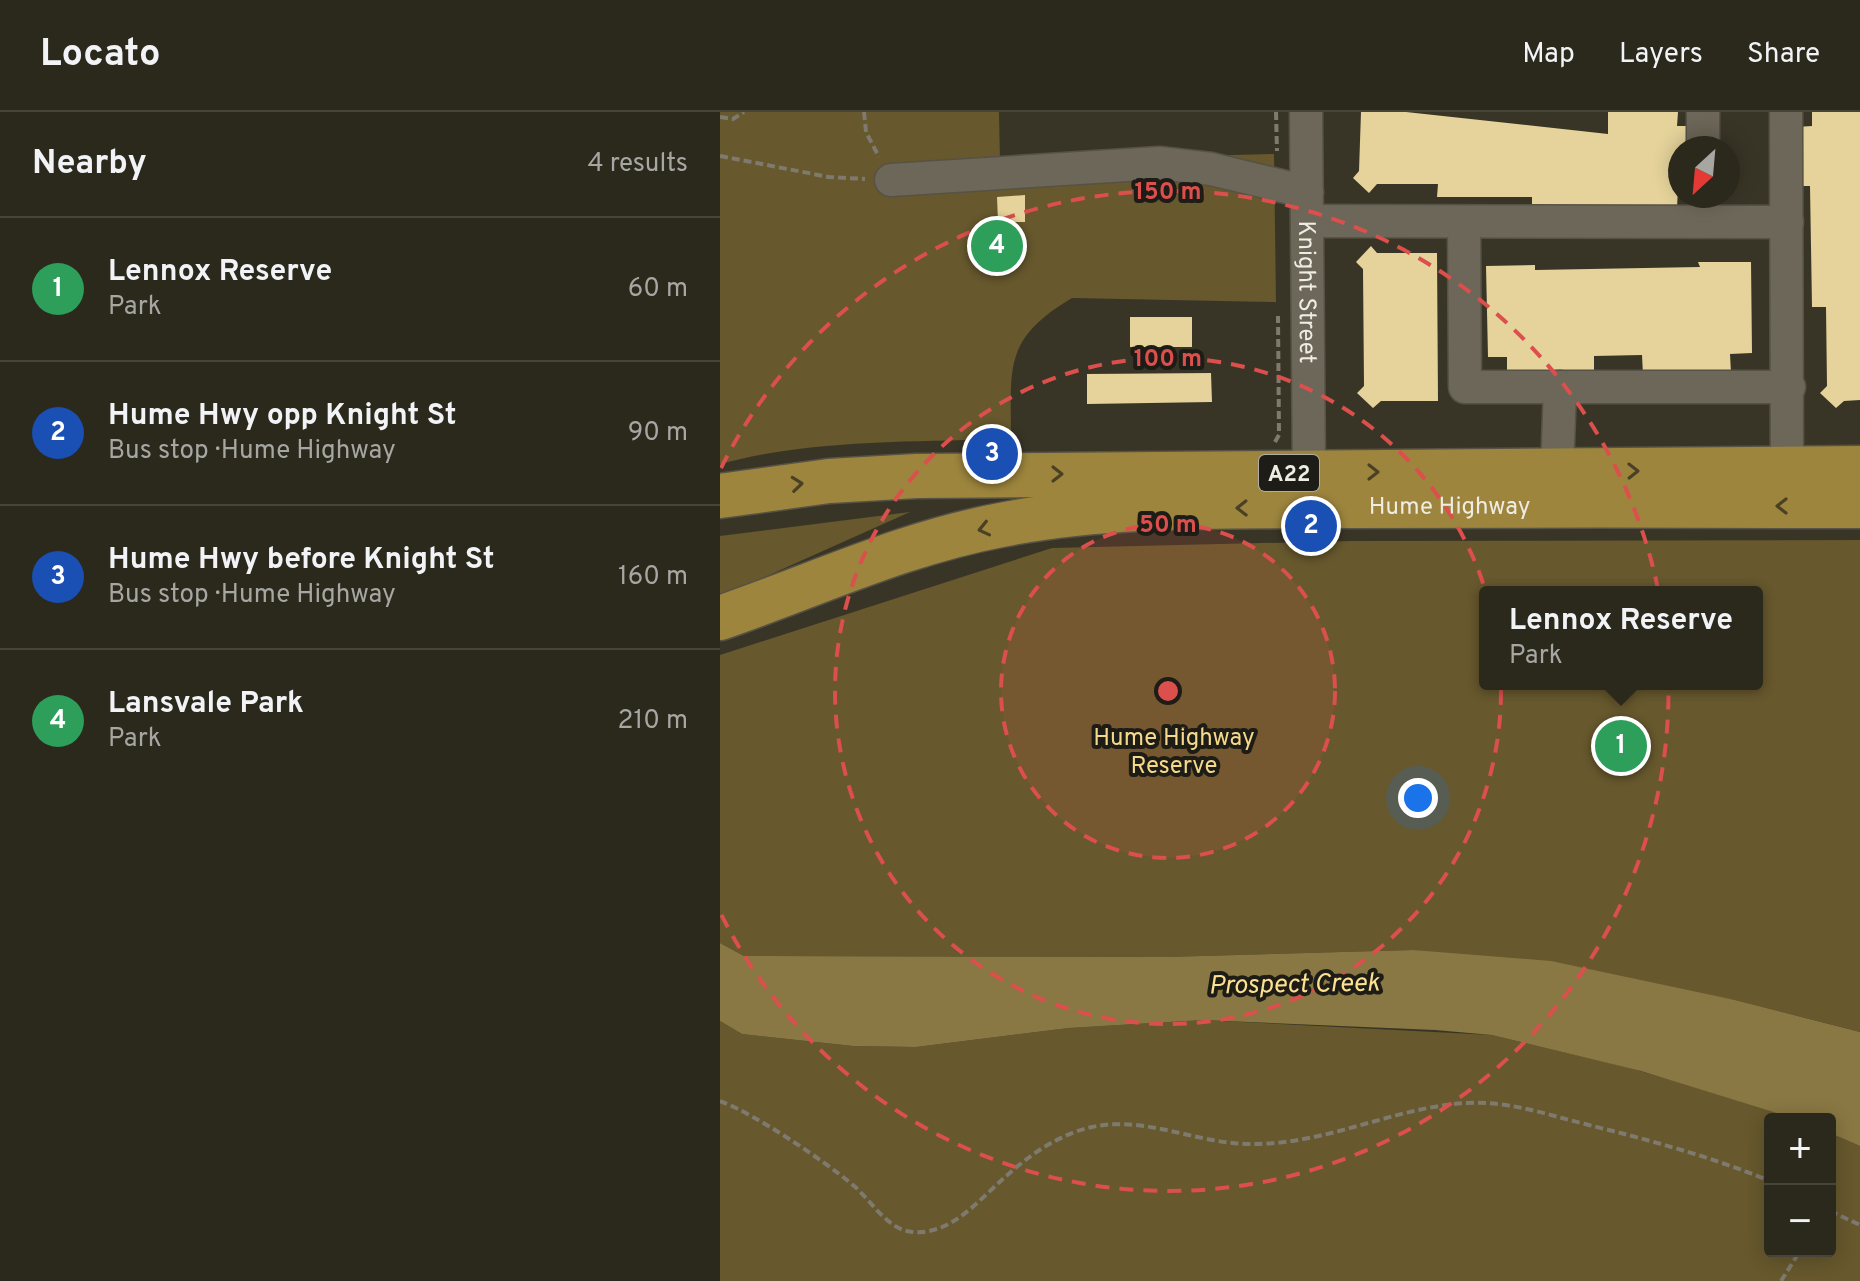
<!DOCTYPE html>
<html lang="en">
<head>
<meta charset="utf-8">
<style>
	:root { --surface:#2b281c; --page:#373429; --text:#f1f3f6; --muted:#a6a6a3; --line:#47443b; --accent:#c4a7f1 }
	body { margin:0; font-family:Overpass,sans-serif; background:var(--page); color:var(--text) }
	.controls { position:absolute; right:24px; bottom:24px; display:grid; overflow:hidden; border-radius:8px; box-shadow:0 4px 20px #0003 }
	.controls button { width:72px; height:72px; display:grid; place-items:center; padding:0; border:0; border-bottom:2px solid var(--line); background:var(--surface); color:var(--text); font:40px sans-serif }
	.compass { position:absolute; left:948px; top:24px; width:72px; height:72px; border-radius:50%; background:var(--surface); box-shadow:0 4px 20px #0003; rotate:206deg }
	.you { position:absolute; left:698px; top:686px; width:28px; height:28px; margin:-20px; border:6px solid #fff; border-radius:50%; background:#1a73e8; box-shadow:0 0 0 12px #1a73e833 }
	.badge { display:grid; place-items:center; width:52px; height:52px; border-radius:50%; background:var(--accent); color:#fff; font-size:26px; font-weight:700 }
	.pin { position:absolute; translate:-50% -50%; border:4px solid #fff; box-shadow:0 2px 8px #0006 }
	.popup { position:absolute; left:759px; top:474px; width:284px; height:104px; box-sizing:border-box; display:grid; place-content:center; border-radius:8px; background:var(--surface); filter:drop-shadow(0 2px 6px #0005); font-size:26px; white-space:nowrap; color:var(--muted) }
	.popup b { font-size:30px; color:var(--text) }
	.popup::after { content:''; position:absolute; left:50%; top:100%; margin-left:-16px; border:16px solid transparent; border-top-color:var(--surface) }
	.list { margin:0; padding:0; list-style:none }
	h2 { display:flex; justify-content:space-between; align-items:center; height:104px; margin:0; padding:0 32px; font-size:34px }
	h2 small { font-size:26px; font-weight:400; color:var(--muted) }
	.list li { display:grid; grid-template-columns:52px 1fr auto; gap:24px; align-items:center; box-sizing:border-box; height:144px; padding:0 32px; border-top:2px solid var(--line) }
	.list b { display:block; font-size:30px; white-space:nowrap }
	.list p { margin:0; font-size:26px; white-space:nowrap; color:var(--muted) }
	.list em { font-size:26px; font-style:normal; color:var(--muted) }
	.map { position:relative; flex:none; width:1140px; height:1169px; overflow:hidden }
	header { display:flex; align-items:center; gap:48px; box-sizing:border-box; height:112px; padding:0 40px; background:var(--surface); border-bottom:2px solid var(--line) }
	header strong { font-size:38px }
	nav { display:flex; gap:44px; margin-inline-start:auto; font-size:28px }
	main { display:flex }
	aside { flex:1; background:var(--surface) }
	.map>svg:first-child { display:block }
	.green { fill:#67582d; fill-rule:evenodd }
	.water { fill:#897843 }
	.building { fill:#e5d39b }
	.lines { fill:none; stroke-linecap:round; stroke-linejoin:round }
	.minor-casing { stroke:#565246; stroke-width:35 }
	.highway-casing { stroke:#565246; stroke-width:47 }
	.path { stroke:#7e7a6e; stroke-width:4; stroke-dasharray:8 4; stroke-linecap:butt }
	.minor { stroke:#6c6758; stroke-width:32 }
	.highway { stroke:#9d853d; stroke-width:44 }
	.oneway { stroke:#4a4124 }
	.ring { fill:none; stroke:#db4f4d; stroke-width:4; stroke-dasharray:14 10 }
	.labels { text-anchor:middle; stroke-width:8; stroke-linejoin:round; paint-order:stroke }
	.shield { fill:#1e1c16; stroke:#b0aea6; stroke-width:2 }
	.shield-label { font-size:22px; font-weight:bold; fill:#eeece3 }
	.street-label { font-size:24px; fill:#eeece3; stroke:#1e1c16 }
	.park-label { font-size:24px; fill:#f4d989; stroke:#1e1c16 }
	.water-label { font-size:26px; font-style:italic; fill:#fce190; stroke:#1e1c16 }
	.centre { fill:#db4f4d; stroke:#1e1c16; stroke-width:4 }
	.ring-label { font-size:24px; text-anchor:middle; font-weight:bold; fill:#db4f4d; stroke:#1e1c16; stroke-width:8; stroke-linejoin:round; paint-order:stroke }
</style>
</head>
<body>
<header>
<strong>Locato</strong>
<nav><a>Map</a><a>Layers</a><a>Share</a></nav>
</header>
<main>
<aside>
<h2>Nearby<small>4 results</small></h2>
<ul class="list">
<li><span class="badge" style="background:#2e9e5b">1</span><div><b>Lennox Reserve</b><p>Park</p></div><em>60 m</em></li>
<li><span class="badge" style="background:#1a4fb4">2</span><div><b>Hume Hwy opp Knight St</b><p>Bus stop · Hume Highway</p></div><em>90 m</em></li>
<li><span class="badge" style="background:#1a4fb4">3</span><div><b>Hume Hwy before Knight St</b><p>Bus stop · Hume Highway</p></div><em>160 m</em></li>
<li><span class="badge" style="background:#2e9e5b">4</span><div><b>Lansvale Park</b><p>Park</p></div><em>210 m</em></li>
</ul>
</aside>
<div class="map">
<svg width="1140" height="1169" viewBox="0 0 1140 1169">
	<rect width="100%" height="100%" fill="#393526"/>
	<path class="green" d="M0 0H279L280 49 554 42 556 190 352 186C283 227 291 255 291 327 196 330 93 327 0 352Z
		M190 400 0 485V424Z
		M1140 428V920L1015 888 693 838 446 845 24 844 0 831V543L332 436 632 429ZM765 480H1037V572H765Z
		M483 908 772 923 910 956 1058 999 1076 1007H1050V1139H1110V1021L1140 1034V1169H0V909L22 922 133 934 196 935 349 916Z"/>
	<path class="water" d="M0 831 24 844 446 845 693 838 831 849 1015 888 1140 920V1034L1110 1021V1007H1076L921 959 772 923 715 918 483 908 349 916 196 935 133 934 22 922 0 909Z"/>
	<path class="building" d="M641 0H686L888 22V0H958L957 14H971V36H960L957 96 812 97V85H717L718 72H657L649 81 633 66 639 59Z
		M1092 0H1140V288L1124 289 1116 296 1100 281 1107 274 1106 195H1092L1090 74H1077L1076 15 1092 14Z
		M305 83V110H278L277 85Z
		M651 134 657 141H717L718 289H661L653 296 637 281 644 274 643 157 636 150Z
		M978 150H1031L1032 241 1010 242 1011 261 923 263 922 243 874 244V264L787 265V245H768L766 154 815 153V158L980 155Z
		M410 205H472V235H410Z
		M491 261 492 290 367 292V262Z"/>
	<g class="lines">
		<defs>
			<g id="minor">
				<path id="s1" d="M586 0 589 360"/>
				<path d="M983 0V36"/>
				<path d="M1066 0 1067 357"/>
				<path d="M171 68 439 51 491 57 587 80"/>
				<path d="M588 109 1067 110"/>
				<path d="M744 110 745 275H1069"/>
				<path d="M837 361 840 275"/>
			</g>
			<g id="highway">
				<path d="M0 384 109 369 197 364 1140 356"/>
				<path id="s2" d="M0 506C93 474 184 431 281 413 392 391 507 395 619 394 793 393 966 394 1140 394"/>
			</g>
		</defs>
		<use href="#minor" class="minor-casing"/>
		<use href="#highway" class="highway-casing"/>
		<path class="path" d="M144 0 146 20 159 45
			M556 0 557 39
			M0 5 13 7 24 0
			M0 44 109 65 145 67
			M555 330 559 323 558 204
			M0 989C35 1002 103 1048 133 1073 152 1089 167 1118 193 1120 231 1123 258 1089 284 1066 308 1044 339 1022 372 1015 426 1003 479 1033 533 1032 609 1032 674 995 747 991 789 989 825 1002 865 1012 929 1028 989 1044 1050 1069
			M1110 1099 1140 1113
			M1061 1169 1080 1139"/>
		<use href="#minor" class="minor"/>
		<use href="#highway" class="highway"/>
	</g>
	<defs><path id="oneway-chevron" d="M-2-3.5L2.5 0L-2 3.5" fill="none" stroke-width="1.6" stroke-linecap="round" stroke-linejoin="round" transform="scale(2)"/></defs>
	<g class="oneway">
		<use href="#oneway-chevron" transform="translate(913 359) rotate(-1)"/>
		<use href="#oneway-chevron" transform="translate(653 360)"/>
		<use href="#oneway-chevron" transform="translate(337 362)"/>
		<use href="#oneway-chevron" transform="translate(77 372) rotate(-6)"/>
		<use href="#oneway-chevron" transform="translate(1062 394) rotate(180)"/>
		<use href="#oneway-chevron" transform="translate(522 396) rotate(179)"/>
		<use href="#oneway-chevron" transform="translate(264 417) rotate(167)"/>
	</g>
	<circle cx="448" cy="579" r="167" fill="#db4f4d" fill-opacity=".12"/>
	<g class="ring">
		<circle cx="448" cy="579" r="167"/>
		<circle cx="448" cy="579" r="333"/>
		<path d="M1 356A500 500 0 1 1 1 802"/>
	</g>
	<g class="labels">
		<rect class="shield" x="539" y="343" width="60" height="36" rx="6"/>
		<g class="shield-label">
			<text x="569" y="369">A22</text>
		</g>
		<g class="street-label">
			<text dy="8" stroke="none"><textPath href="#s1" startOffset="180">Knight Street</textPath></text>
			<text dy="8" stroke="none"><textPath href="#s2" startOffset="746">Hume Highway</textPath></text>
		</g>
		<g class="park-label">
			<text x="454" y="633">Hume Highway<tspan x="454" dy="28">Reserve</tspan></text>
		</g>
		<g class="water-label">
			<text transform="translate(574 871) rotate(-1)" y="9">Prospect Creek</text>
		</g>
	</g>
	<circle cx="448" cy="579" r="12" class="centre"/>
	<g class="ring-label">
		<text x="448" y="87">150 m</text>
		<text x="448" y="254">100 m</text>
		<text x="448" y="420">50 m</text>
	</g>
</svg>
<div class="controls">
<button>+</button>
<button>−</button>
</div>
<svg class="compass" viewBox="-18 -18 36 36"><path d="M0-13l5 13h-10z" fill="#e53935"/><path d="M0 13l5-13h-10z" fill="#a6a6a3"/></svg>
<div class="you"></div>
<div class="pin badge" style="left:901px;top:634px;background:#2e9e5b">1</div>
<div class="popup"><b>Lennox Reserve</b>Park</div>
<div class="pin badge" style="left:591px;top:414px;background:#1a4fb4">2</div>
<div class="pin badge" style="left:272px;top:342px;background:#1a4fb4">3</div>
<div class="pin badge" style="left:277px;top:134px;background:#2e9e5b">4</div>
</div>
</main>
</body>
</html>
